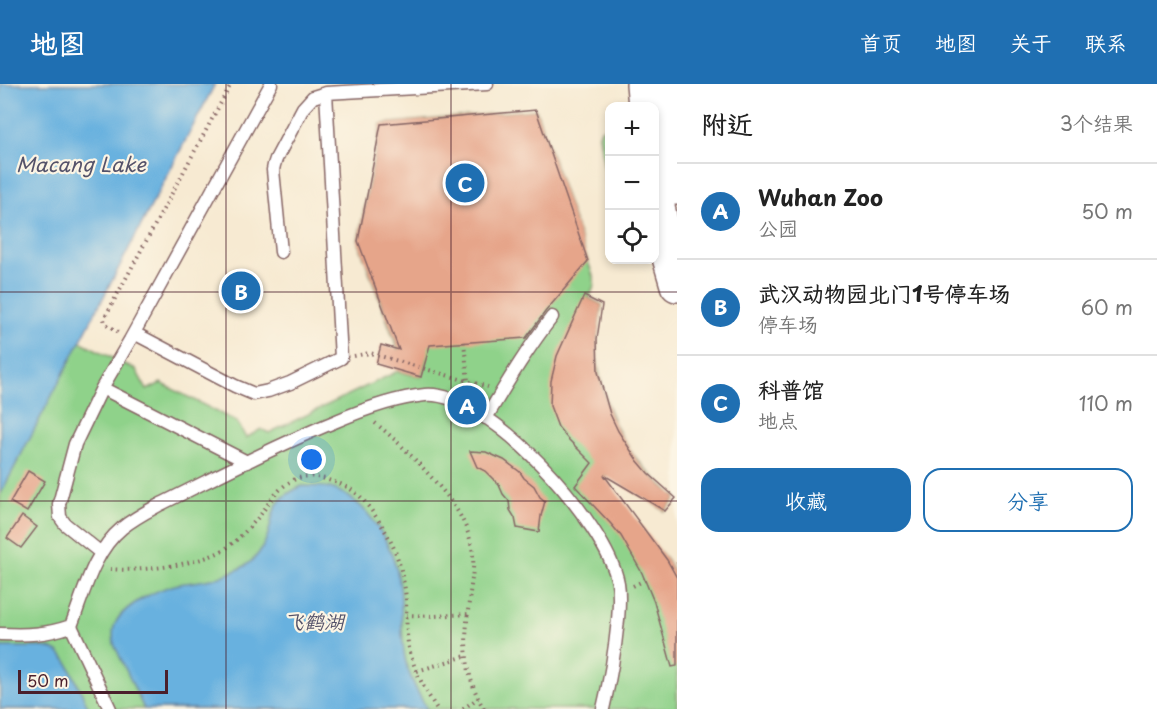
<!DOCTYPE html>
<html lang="zh">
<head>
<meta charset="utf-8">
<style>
	:root { --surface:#fff; --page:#f2f2f2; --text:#222; --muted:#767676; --line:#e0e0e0; --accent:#1f6fb2 }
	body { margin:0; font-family:"Playpen Sans","LXGW WenKai TC",sans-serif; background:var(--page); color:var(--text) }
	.controls { position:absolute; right:18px; top:18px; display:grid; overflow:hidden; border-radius:12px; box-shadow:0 3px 9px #0003 }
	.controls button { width:54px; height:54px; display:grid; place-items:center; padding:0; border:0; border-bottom:2px solid var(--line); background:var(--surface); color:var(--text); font:30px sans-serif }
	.scale { position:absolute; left:18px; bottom:15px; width:150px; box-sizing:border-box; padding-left:6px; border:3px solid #4a1f2b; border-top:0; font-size:16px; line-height:21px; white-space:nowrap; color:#4a1f2b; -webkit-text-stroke:4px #fcf5e5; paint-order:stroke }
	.you { position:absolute; left:312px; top:376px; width:21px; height:21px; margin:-15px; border:4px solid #fff; border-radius:50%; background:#1a73e8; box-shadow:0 0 0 9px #1a73e833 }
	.badge { display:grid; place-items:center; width:39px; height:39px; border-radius:50%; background:var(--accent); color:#fff; font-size:20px; font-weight:700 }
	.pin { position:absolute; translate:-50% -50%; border:3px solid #fff; box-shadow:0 2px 6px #0006 }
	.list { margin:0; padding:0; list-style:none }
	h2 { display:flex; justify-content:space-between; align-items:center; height:78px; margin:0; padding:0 24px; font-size:26px }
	h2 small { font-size:20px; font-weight:400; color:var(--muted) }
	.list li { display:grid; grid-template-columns:39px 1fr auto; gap:18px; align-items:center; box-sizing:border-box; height:96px; padding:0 24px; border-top:2px solid var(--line) }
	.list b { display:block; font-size:22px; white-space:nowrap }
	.list p { margin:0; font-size:20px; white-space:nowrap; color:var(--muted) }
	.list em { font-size:20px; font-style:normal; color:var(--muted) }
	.actions { display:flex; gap:12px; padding:18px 24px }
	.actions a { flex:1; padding:14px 0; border:2px solid var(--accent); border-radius:18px; text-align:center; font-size:21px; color:var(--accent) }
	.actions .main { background:var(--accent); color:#fff }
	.icon { flex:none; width:33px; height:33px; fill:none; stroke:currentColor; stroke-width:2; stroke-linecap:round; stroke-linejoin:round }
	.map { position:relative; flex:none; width:677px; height:625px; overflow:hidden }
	header { display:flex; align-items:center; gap:36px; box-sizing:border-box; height:84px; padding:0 30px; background:var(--accent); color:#fff }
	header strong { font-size:28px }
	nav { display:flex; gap:33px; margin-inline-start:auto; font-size:21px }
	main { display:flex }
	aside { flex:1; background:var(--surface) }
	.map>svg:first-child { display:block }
	.green { fill:#8fd28a; stroke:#6c785a; stroke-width:1.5 }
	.water { fill:#68b1df; stroke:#596885; stroke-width:1.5 }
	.building { fill:#e6a58a }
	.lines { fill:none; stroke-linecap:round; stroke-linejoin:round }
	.service-casing { stroke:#876665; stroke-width:15 }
	.secondary-casing { stroke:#876665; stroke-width:36 }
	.path { stroke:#876665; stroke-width:4; stroke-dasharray:1.5 4.5; stroke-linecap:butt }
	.service { stroke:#fff; stroke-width:12 }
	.secondary { stroke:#fff; stroke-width:33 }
	.grid { fill:none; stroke:#4a1f2b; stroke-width:1.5; stroke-opacity:0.55 }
	.labels { text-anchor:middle; stroke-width:4.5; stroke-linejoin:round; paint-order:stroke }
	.water-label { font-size:20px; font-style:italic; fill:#54526a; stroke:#fcf5e5 }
</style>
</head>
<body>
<header>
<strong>地图</strong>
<nav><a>首页</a><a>地图</a><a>关于</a><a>联系</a></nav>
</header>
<main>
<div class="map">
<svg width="677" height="625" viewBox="0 0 677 625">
	<rect width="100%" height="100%" fill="#fcf5e5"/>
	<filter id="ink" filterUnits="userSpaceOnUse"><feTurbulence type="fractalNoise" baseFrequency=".0167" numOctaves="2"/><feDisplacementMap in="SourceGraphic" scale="12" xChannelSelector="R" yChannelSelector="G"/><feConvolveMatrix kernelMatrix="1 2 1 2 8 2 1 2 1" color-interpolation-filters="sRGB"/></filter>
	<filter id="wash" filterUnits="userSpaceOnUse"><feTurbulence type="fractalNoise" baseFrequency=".008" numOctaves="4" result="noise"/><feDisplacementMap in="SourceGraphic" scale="24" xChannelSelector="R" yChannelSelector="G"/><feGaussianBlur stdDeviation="1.35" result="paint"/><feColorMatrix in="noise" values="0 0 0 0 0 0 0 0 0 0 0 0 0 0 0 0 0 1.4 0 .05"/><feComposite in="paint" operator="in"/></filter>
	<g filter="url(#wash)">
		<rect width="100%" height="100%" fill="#f7ead2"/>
		<path class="green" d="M536 26 594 195V202L589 214 602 221C600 232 598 243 597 254 595 272 599 291 604 309 617 358 639 381 676 414L665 427 608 390 602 398 667 476 677 494V625H0V411L80 257 136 286 147 306 161 299 237 338 246 354 261 345 269 349 398 287 421 293 426 274 398 266 358 157 381 40Z
			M609 42H610L609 114 599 51 601 45Z"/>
		<path class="water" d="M0 0H215L0 411Z
			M302 402C311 402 321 402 330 404 373 417 399 472 401 514 402 535 401 553 405 574 409 593 418 609 427 625H144L114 560C113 552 112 545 116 538 125 520 160 504 179 500 192 498 206 497 220 493 227 490 234 487 241 484 257 476 266 460 270 443 272 434 273 425 279 418 285 410 293 406 302 402Z
			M0 563H42L50 564 58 568 67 577 89 625H0Z"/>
		<g id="blocks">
			<path class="building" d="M536 26 588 177 545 228 526 254 430 261 421 293 376 280 381 261 399 266 358 157 381 40Z
				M584 212 602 221 597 255 598 288 610 330 618 347 637 376 648 389 676 414 665 427 604 391 667 476 677 494V582L672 583 654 518 642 489 621 452 611 440 575 402 592 379 567 354 558 343 550 322 551 297 557 272Z
				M470 367 486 368 504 376 520 388 524 394 534 402 540 413 545 417 541 432 539 448 517 444 515 434 510 426 509 417 503 410 499 401 485 387 477 383Z
				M28 387 45 397 27 428 10 418Z
				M22 432 37 443 21 464 7 454Z"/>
		</g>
	</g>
	<g filter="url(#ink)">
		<use href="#blocks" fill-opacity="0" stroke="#876665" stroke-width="1.5"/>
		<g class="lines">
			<defs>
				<path id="service" d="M281 168 273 86 274 81 276 75 303 24 313 13 326 9 487 0
					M134 249 235 302 254 310 268 307 290 299 341 274 326 9
					M102 304 247 378
					M486 334C507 299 527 265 552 233
					M101 469 65 440 60 433 59 420 75 360 102 304 130 256 271 0
					M0 550C27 551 45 551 71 542
					M110 625 71 542C84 509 93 468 122 444 134 434 148 427 161 420 218 392 275 362 334 338 362 326 394 314 425 311 489 306 607 440 618 499 620 511 619 524 618 536 615 566 610 596 603 625"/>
				<path id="secondary" d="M643 0 645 22
					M666 0 670 55 677 104
					M654 102 666 163 677 201"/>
			</defs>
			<use href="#service" class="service-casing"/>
			<use href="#secondary" class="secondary-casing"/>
			<path class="path" d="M118 248 105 239 104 235 231 0
				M464 258 469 308
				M354 272 370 269 488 303
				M375 339C392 352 407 367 422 383 444 407 466 431 472 464 475 479 472 494 470 509 465 553 461 586 484 625
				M671 483 677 480
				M110 485C139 488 200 481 225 465 238 456 251 442 261 430 270 417 280 401 296 395 307 390 320 393 331 397 347 401 359 409 368 422 388 448 398 467 404 500 408 519 405 539 408 559 412 582 424 605 437 625
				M633 502 645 496
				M406 531 435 532 468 530
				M417 587 466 572
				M463 625 478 614"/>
			<use href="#service" class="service"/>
			<use href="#secondary" class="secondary"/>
		</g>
	</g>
	<path class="grid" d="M226 0V625M451 0V625M0 208H677M0 417H677"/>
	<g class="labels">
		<g class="water-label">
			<text x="81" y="88">Macang Lake</text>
			<text x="314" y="545">飞鹤湖</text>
		</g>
	</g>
</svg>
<div class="controls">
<button>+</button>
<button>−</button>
<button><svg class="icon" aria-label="locate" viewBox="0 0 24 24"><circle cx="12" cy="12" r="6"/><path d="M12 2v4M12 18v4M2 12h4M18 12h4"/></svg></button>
</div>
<div class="scale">50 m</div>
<div class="you"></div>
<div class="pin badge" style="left:467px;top:321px">A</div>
<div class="pin badge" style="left:241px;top:207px">B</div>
<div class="pin badge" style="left:465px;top:99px">C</div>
</div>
<aside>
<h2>附近<small>3个结果</small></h2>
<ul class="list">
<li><span class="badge">A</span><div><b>Wuhan Zoo</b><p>公园</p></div><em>50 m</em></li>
<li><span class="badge">B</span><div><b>武汉动物园北门1号停车场</b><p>停车场</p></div><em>60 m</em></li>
<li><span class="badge">C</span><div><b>科普馆</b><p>地点</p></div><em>110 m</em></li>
</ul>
<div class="actions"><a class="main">收藏</a><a>分享</a></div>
</aside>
</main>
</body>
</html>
